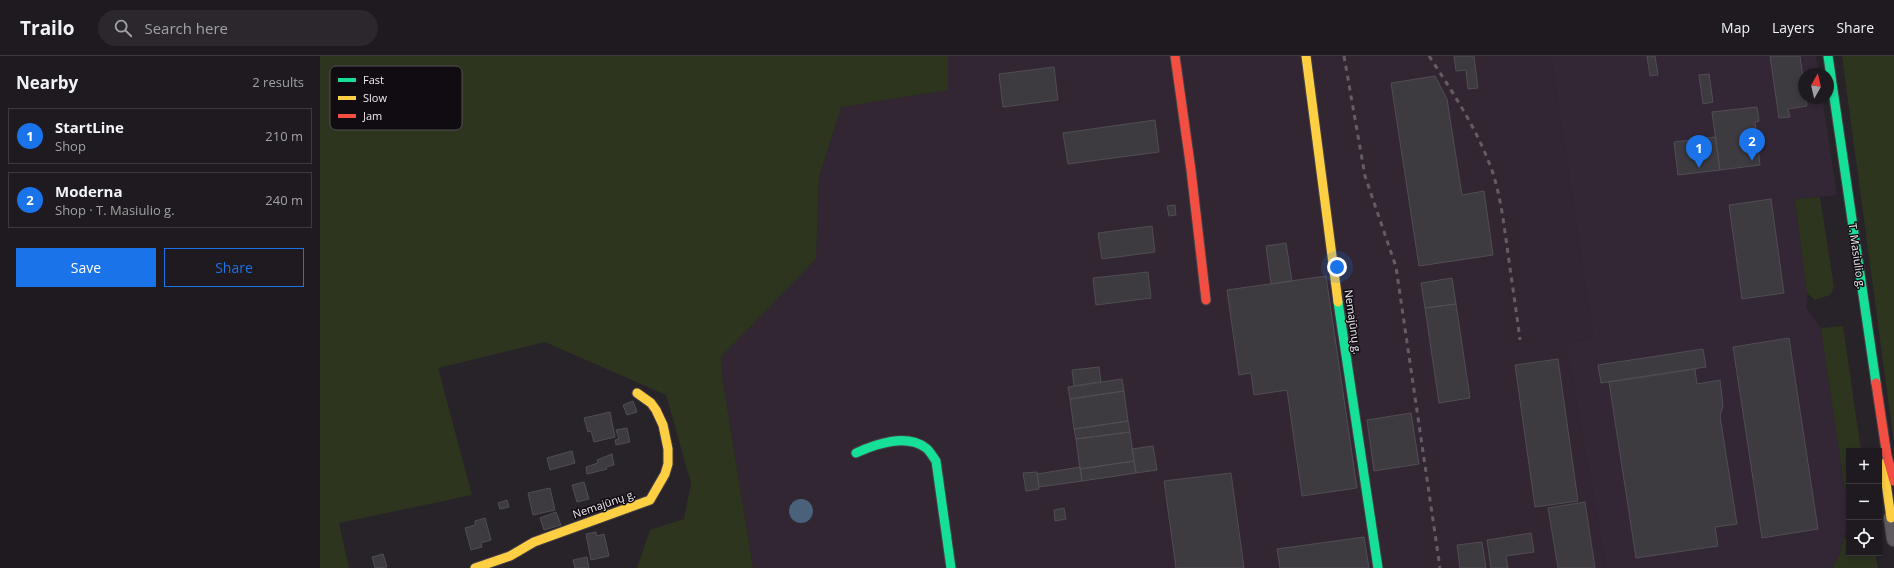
<!DOCTYPE html>
<html lang="en">
<head>
<meta charset="utf-8">
<style>
	:root { --surface:#1e1a1f; --page:#2b272c; --text:#f1f3f6; --muted:#a1a1a4; --line:#3c383d; --accent:#1a73e8 }
	body { margin:0; font-family:"Open Sans",sans-serif; background:var(--page); color:var(--text) }
	.controls { position:absolute; right:12px; bottom:12px; display:grid; overflow:hidden; border-radius:0px; box-shadow:0 2px 6px #0003 }
	.controls button { width:36px; height:36px; display:grid; place-items:center; padding:0; border:0; border-bottom:1px solid var(--line); background:var(--surface); color:var(--text); font:20px sans-serif }
	.compass { position:absolute; left:1478px; top:12px; width:36px; height:36px; border-radius:50%; background:var(--surface); box-shadow:0 2px 6px #0003; rotate:8deg }
	.you { position:absolute; left:1017px; top:211px; width:14px; height:14px; margin:-10px; border:3px solid #fff; border-radius:50%; background:#1a73e8; box-shadow:0 0 0 6px #1a73e833 }
	.badge { display:grid; place-items:center; width:26px; height:26px; border-radius:50%; background:var(--accent); color:#fff; font-size:13px; font-weight:700 }
	.pin { position:absolute; translate:-50% -33px; filter:drop-shadow(0 1px 2px #0008) }
	.pin::after { content:''; position:absolute; top:21px; width:14px; height:12px; background:inherit; clip-path:polygon(0 0,100% 0,50% 100%) }
	.list { margin:0; padding:0; list-style:none }
	h2 { display:flex; justify-content:space-between; align-items:center; height:52px; margin:0; padding:0 16px; font-size:17px }
	h2 small { font-size:13px; font-weight:400; color:var(--muted) }
	.list li { display:grid; grid-template-columns:26px 1fr auto; gap:12px; align-items:center; box-sizing:border-box; height:56px; margin:0 8px 8px; padding:0 8px; border:1px solid var(--line); border-radius:0px }
	.list b { display:block; font-size:15px; white-space:nowrap }
	.list p { margin:0; font-size:13px; white-space:nowrap; color:var(--muted) }
	.list em { font-size:13px; font-style:normal; color:var(--muted) }
	.actions { display:flex; gap:8px; padding:12px 16px }
	.actions a { flex:1; padding:9px 0; border:1px solid var(--accent); border-radius:0px; text-align:center; font-size:14px; color:var(--accent) }
	.actions .main { background:var(--accent); color:#fff }
	.icon { flex:none; width:22px; height:22px; fill:none; stroke:currentColor; stroke-width:2; stroke-linecap:round; stroke-linejoin:round }
	.map { position:relative; flex:none; width:1574px; height:512px; overflow:hidden }
	header { display:flex; align-items:center; gap:24px; box-sizing:border-box; height:56px; padding:0 20px; background:var(--surface); border-bottom:1px solid var(--line) }
	header strong { font-size:19px }
	nav { display:flex; gap:22px; margin-inline-start:auto; font-size:14px }
	.search { width:280px; height:36px; background:var(--page); display:flex; align-items:center; gap:10px; box-sizing:border-box; padding:0 14px; border-radius:22px; color:var(--muted); font-size:15px }
	main { display:flex }
	aside { flex:1; background:var(--surface) }
	.map>svg:first-child { display:block }
	.built { fill:#332735 }
	.industrial { fill:#322633 }
	.green { fill:#2d351f }
	.water { fill:#4a6279 }
	.building { fill:#3d3b40; stroke:#504d53 }
	.lines { fill:none; stroke-linecap:round; stroke-linejoin:round }
	.street-casing { stroke:#454146; stroke-width:16 }
	.fast-casing { stroke:#454146; stroke-width:11 }
	.slow-casing { stroke:#454146; stroke-width:11 }
	.jam-casing { stroke:#454146; stroke-width:11 }
	.street { stroke:#5e5a5f; stroke-width:14 }
	.fast { stroke:#16e098; stroke-width:9 }
	.slow { stroke:#ffcf43; stroke-width:9 }
	.jam { stroke:#f24e42; stroke-width:9 }
	.rail { stroke:#625e63; stroke-width:3; stroke-dasharray:5 5; stroke-linecap:butt }
	.labels { text-anchor:middle; stroke-width:3; stroke-linejoin:round; paint-order:stroke }
	.street-label { font-size:11px; fill:#efe9f0; stroke:#100c11 }
	.key { fill:#100c11; stroke:#534e54; stroke-width:1 }
	.key-label { font-size:11px; fill:#efe9f0 }
</style>
</head>
<body>
<header>
<strong>Trailo</strong>
<div class="search"><svg class="icon" aria-label="search" viewBox="0 0 24 24"><circle cx="10" cy="10" r="6"/><path d="M15 15l6 6"/></svg>Search here</div>
<nav><a>Map</a><a>Layers</a><a>Share</a></nav>
</header>
<main>
<aside>
<h2>Nearby<small>2 results</small></h2>
<ul class="list">
<li><span class="badge">1</span><div><b>StartLine</b><p>Shop</p></div><em>210 m</em></li>
<li><span class="badge">2</span><div><b>Moderna</b><p>Shop · T. Masiulio g.</p></div><em>240 m</em></li>
</ul>
<div class="actions"><a class="main">Save</a><a>Share</a></div>
</aside>
<div class="map">
<svg width="1574" height="512" viewBox="0 0 1574 512">
	<rect width="100%" height="100%" fill="#282329"/>
	<path class="built" d="M1231 0H1496L1499 18H1484V42H1502L1517 139 1475 143 1487 237 1486 252 1501 272 1529 463 1519 500 1512 512H1286L1246 288 1273 282Z"/>
	<path class="industrial" d="M628 0H1231L1273 282 1246 288 1286 512H433L402 320 401 301 496 203 499 121 521 51 628 34Z"/>
	<path class="green" d="M0 0H628V34L521 51 499 121 496 203 401 301 402 320 433 512H317L330 474 364 463 371 427 346 339 225 286 118 312 152 439 19 467 29 512H0Z
		M1522 0H1574V387Z
		M1500 141 1514 231 1510 239 1495 244 1487 237 1475 143Z
		M1523 270 1541 395H1529V463L1501 272Z
		M1529 481V497H1555L1558 512H1512L1519 500 1524 482Z"/>
	<path class="water" d="M469 455a12 12 0 1 1 24 0a12 12 0 1 1-24 0Z"/>
	<path class="building" d="M1134 0H1154L1158 32 1148 33 1146 14 1136 15Z
		M1327 0H1335L1338 19 1330 20Z
		M1450 0H1480L1484 28V42H1486L1487 50 1468 53 1470 61 1459 62Z
		M734 11 738 44 683 51 679 18Z
		M1389 18 1393 46 1383 48 1379 19Z
		M1115 20 1127 43 1142 139 1164 135 1173 199 1099 210 1071 27Z
		M1437 51 1439 65 1435 66 1440 109 1400 114 1392 56Z
		M835 64 839 96 748 108 743 77Z
		M1395 81 1400 114 1358 119 1354 86Z
		M1451 143 1464 237 1422 243 1409 149Z
		M855 149 856 159 849 160 847 150Z
		M832 170 835 196 782 203 778 177Z
		M966 187 972 225 951 228 946 190Z
		M828 216 831 242 776 249 773 222Z
		M1006 220 1037 432 982 440 967 334 934 339 931 317 919 319 907 234Z
		M1132 222 1136 248 1105 252 1101 227Z
		M1136 248 1150 342 1119 347 1105 252Z
		M1469 282 1498 473 1442 482 1413 291Z
		M1383 293 1386 311 1281 327 1278 309Z
		M1238 303 1258 445 1215 451 1195 309Z
		M779 311 781 326 754 330 752 314Z
		M1375 313 1377 328 1400 324 1403 350 1400 360 1417 468 1395 471 1398 490 1316 502 1289 326Z
		M802 323 804 335 750 343 748 331Z
		M804 335 808 365 754 373 750 343Z
		M313 345 317 356 307 359 303 349Z
		M290 356 295 381 274 386 271 375 268 376 264 362Z
		M1091 357 1099 408 1054 415 1047 364Z
		M808 365 810 376 756 383 754 373Z
		M307 372 310 386 296 389 295 384 299 383 296 374Z
		M810 376 814 405 760 413 756 383Z
		M833 390 837 414 816 417 812 393Z
		M252 395 255 407 230 414 227 402Z
		M292 398 294 409 286 411 287 413 267 418 266 411 278 407 277 404Z
		M814 405 816 417 762 425 760 413Z
		M760 411 762 425 719 431 717 418Z
		M717 416 719 433 706 435 703 417Z
		M911 417 924 512H856L844 425Z
		M264 426 269 443 257 446 252 429Z
		M230 432 235 454 213 459 208 437Z
		M187 444 189 451 180 453 178 447Z
		M1265 446 1275 512H1238L1228 452Z
		M744 452 746 463 735 465 734 454Z
		M236 456 241 469 224 474 220 462Z
		M165 462 171 484 161 487 162 491 151 494 145 472 155 469V465Z
		M276 476 277 480 284 478 289 500 271 504 266 478Z
		M1211 477 1214 496 1186 500 1188 512H1171L1167 484Z
		M1044 481 1049 512H960L957 493Z
		M1162 486 1166 512H1140L1137 489Z
		M63 498 67 511 55 512 52 501Z
		M267 501 269 512H255L253 504Z"/>
	<g class="lines">
		<defs>
			<path id="street" d="M1574 461 1571 462 1574 483"/>
			<path id="fast" d="M1508 0 1556 327
				M1018 246 1058 512
				M536 397C556 388 586 377 606 392 610 395 613 401 616 405L631 512"/>
			<path id="slow" d="M986 0 1018 246
				M1566 406V427L1571 462
				M155 512 190 500 214 486 330 444 345 418 348 408V393L343 369 336 354 331 347 317 337"/>
			<path id="jam" d="M855 0 871 114 886 244
				M1556 327 1567 400 1574 425"/>
		</defs>
		<use href="#street" class="street-casing"/>
		<use href="#fast" class="fast-casing"/>
		<use href="#slow" class="slow-casing"/>
		<use href="#jam" class="jam-casing"/>
		<use href="#street" class="street"/>
		<use href="#fast" class="fast"/>
		<use href="#slow" class="slow"/>
		<use href="#jam" class="jam"/>
		<path class="rail" d="M1024 0 1045 120 1076 211 1120 512
			M1109 0C1132 35 1155 70 1170 109 1180 135 1183 163 1187 190 1191 221 1196 252 1200 284"/>
	</g>
	<g class="labels">
		<g class="street-label">
			<text transform="translate(1537 200) rotate(82)" y="4">T. Masiulio g.</text>
			<text transform="translate(1033 266) rotate(82)" y="4">Nemajūnų g.</text>
			<text transform="translate(284 448) rotate(-19)" y="4">Nemajūnų g.</text>
		</g>
	</g>
	<rect x="10" y="10" width="132" height="64" rx="6" class="key"/>
	<rect x="18" y="22" width="18" height="4" fill="#16e098"/>
	<rect x="18" y="40" width="18" height="4" fill="#ffcf43"/>
	<rect x="18" y="58" width="18" height="4" fill="#f24e42"/>
	<g class="key-label">
		<text x="43" y="28">Fast</text>
		<text x="43" y="46">Slow</text>
		<text x="43" y="64">Jam</text>
	</g>
</svg>
<div class="controls">
<button>+</button>
<button>−</button>
<button><svg class="icon" aria-label="locate" viewBox="0 0 24 24"><circle cx="12" cy="12" r="6"/><path d="M12 2v4M12 18v4M2 12h4M18 12h4"/></svg></button>
</div>
<svg class="compass" viewBox="-18 -18 36 36"><path d="M0-13l5 13h-10z" fill="#e53935"/><path d="M0 13l5-13h-10z" fill="#a1a1a4"/></svg>
<div class="you"></div>
<div class="pin badge" style="left:1379px;top:112px">1</div>
<div class="pin badge" style="left:1432px;top:105px">2</div>
</div>
</main>
</body>
</html>
